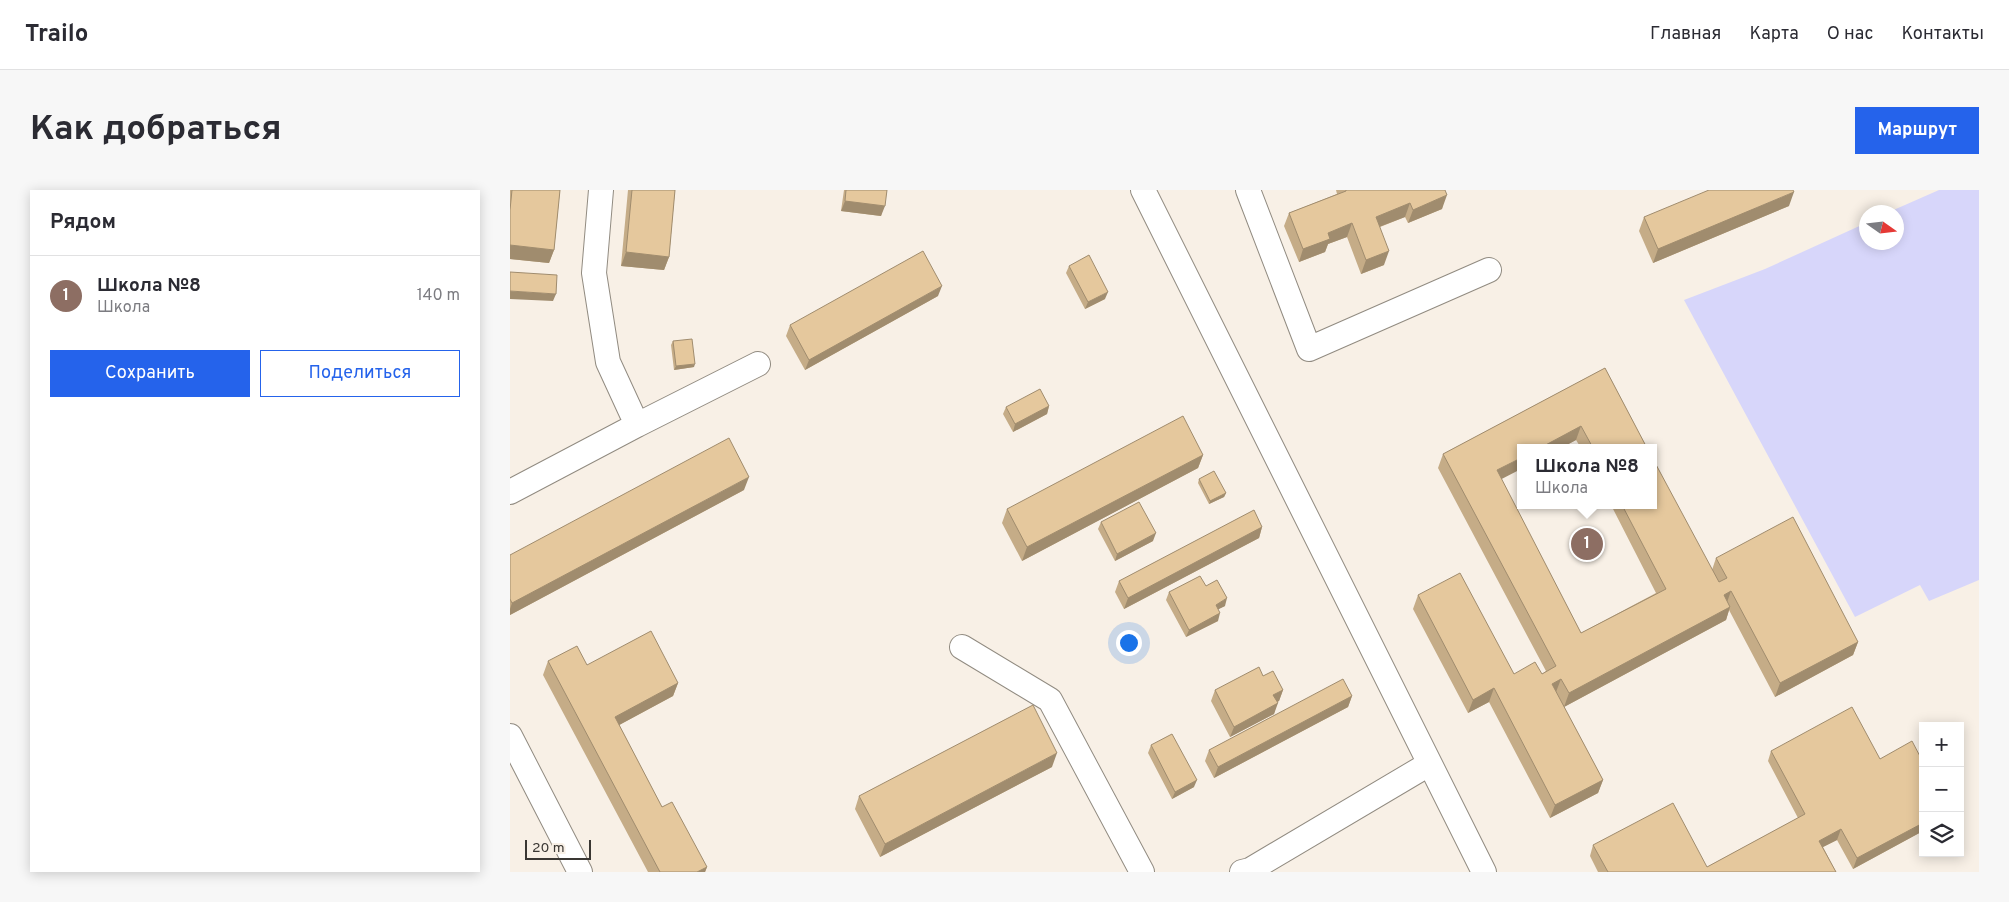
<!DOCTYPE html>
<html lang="ru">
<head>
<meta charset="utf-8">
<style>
	:root { --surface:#fff; --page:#f7f7f7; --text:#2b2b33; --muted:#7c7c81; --line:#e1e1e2; --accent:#2563eb }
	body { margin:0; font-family:Overpass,sans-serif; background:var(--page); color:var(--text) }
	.controls { position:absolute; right:15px; bottom:15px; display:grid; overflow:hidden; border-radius:0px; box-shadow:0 2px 12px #0003 }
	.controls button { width:45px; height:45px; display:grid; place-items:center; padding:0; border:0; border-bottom:1px solid var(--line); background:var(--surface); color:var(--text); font:25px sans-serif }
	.compass { position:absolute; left:1349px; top:15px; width:45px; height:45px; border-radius:50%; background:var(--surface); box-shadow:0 2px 12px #0003; rotate:104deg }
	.scale { position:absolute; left:15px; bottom:12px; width:66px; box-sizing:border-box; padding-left:5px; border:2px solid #3a3733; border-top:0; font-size:14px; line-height:18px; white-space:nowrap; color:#3a3733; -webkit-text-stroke:4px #f8f0e6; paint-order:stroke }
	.you { position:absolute; left:618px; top:452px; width:18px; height:18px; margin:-12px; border:4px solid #fff; border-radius:50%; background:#1a73e8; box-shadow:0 0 0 8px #1a73e833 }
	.badge { display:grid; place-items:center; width:32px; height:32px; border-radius:50%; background:var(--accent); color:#fff; font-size:16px; font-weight:700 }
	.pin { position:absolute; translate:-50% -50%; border:2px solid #fff; box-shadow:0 1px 5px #0006 }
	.popup { position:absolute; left:1007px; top:254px; width:140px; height:65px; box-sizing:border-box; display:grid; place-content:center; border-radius:0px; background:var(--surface); filter:drop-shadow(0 1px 4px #0005); font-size:16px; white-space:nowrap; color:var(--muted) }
	.popup b { font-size:19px; color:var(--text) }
	.popup::after { content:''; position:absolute; left:50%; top:100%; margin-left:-10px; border:10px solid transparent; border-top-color:var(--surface) }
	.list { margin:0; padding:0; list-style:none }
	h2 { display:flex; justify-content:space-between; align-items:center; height:65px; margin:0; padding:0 20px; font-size:21px }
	h2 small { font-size:16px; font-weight:400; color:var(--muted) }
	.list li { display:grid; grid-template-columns:32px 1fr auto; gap:15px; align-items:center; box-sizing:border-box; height:80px; padding:0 20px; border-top:1px solid var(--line) }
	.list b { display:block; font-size:19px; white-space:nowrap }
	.list p { margin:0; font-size:16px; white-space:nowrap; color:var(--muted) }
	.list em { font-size:16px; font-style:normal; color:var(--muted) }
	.actions { display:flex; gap:10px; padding:15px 20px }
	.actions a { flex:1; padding:11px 0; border:1px solid var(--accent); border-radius:0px; text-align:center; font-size:18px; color:var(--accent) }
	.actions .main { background:var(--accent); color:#fff }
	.icon { flex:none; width:28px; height:28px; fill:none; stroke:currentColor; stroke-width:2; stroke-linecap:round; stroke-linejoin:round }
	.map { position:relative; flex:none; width:1469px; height:682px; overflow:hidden; border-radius:0px }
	header { display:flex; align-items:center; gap:30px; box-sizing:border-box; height:70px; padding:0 25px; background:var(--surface); border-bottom:1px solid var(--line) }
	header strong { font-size:24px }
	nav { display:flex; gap:28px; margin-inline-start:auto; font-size:18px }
	.intro { display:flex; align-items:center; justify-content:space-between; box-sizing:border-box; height:120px; padding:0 30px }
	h1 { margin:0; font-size:35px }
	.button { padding:12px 22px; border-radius:0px; background:var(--accent); color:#fff; font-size:18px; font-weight:700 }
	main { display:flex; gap:30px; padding:0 30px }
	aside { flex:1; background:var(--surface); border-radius:0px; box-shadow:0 2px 12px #0003 }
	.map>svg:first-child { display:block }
	.green { fill:#d7d6fa }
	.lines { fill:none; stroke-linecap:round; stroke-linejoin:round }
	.minor-casing { stroke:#918b81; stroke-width:26 }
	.minor { stroke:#fff; stroke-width:24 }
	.wall { fill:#c5ac87 }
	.shaded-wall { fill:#a08c6e }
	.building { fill:#e5c89d; stroke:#a08c6e }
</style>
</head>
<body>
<header>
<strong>Trailo</strong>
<nav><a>Главная</a><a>Карта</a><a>О нас</a><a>Контакты</a></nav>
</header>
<div class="intro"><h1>Как добраться</h1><a class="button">Маршрут</a></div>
<main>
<aside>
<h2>Рядом<small></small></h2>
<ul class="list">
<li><span class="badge" style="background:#8d6e63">1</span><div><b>Школа №8</b><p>Школа</p></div><em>140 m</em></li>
</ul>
<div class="actions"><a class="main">Сохранить</a><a>Поделиться</a></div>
</aside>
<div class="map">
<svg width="1469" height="682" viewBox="0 0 1469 682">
	<rect width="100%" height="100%" fill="#f8f0e6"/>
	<path class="green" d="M1429 0H1469V390L1419 411 1410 395 1345 427 1174 110 1255 79 1356 33V52H1386V22H1379Z"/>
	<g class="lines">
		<defs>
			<path id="minor" d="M633 0 974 682
				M738 0 799 159 979 80
				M127 235 248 174
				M0 302 127 235 98 172 84 83 91 0
				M452 457 540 510 632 682
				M0 546 70 682
				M732 682 740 680 919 574"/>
		</defs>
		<use href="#minor" class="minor-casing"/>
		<use href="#minor" class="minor"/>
	</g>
	<path class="wall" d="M0 0H50L44 60 39 73 0 69Z
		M118 0H165L159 67 154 80 111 76Z
		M334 0H377L371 26 331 21Z
		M826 0H935L932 19 898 33 895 27 870 37 874 75 851 84 837 47 818 54 815 62 789 72 774 36 779 23 827 4Z
		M1279 16 1143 73 1129 41 1134 27Z
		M559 76 595 109 575 119 556 83Z
		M428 106 295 180 276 146 280 135Z
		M163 151 184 177 164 180 161 155Z
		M1095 178 1137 258H1071L1066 250 1051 258H1011L991 289 1071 443 1146 403 1101 315H1143L1202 380 1206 368 1348 452 1343 465 1265 507 1219 420 1216 430 1054 517 1093 590 1088 603 1040 628 979 512 958 523 903 419 908 405 1004 484H1032L1036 481 928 278 933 264Z
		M539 216 537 224 503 242 493 224 496 217Z
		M693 265 688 278 512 371 492 333 497 319Z
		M689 289 716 303 714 307 699 314 688 293Z
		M234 300 0 425V365Z
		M591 332 643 351 605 371 588 339Z
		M752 337 749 348 614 419 605 402 609 391Z
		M696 396 715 416 708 419V431L676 447 656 410 659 402Z
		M38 471 77 475 168 493 163 506 109 535 152 617 197 677 195 682H138L33 485Z
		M753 486 773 500 769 511 767 512 764 524 720 547 701 511 705 500Z
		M842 506 838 517 704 588 695 571 699 560Z
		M641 555 684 597 662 609 638 563Z
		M1261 561 1413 572V641L1343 679 1327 650 1313 657 1326 682H1088L1080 666 1083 655 1197 677 1288 628 1258 571Z
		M542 577 370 667 345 619 349 606Z"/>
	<path class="shaded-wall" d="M1284 2 1279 16 1143 73 1148 59Z
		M937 5 932 19 898 33 903 20Z
		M335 11 375 16 371 26 331 21Z
		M900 13 895 27 861 40 866 27Z
		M842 33 837 47 818 54 815 62 789 72 793 59 818 43Z
		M0 55 44 60 39 73 0 69Z
		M879 61 874 75 851 84 856 70Z
		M116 62 159 67 154 80 111 76Z
		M432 96 428 106 295 180 299 170Z
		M0 101 46 104 43 111 0 109Z
		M598 102 595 109 575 119 578 112Z
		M185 174 184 177 164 180 166 176Z
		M539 216 537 224 503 242 505 234Z
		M1071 236 1066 250 1051 258H1030Z
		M693 265 688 278 512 371 517 357Z
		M1011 268V279L982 294 987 280Z
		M239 287 234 300 0 425V419L2 413Z
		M716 303 714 307 699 314 700 311Z
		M752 337 749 348 614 419 618 408Z
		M646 343 643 351 605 371 607 364Z
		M1221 401 1216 415 1214 405Z
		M717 408 715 416 703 422 706 415Z
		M1220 417 1216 430 1054 517 1059 503Z
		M710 423 708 431 676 447 679 440Z
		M1348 452 1343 465 1265 507 1270 493Z
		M1051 489 1046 502 1042 494Z
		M168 493 163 506 100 540 105 527Z
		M984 498 979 512 958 523 963 510Z
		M773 500 769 511 759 516 763 505Z
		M842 506 838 517 704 588 708 577Z
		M768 513 764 524 720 547 724 537Z
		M547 563 542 577 370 667 375 654Z
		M687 590 684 597 662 609 665 602Z
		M1093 590 1088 603 1040 628 1045 615Z
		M1413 633V641L1343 679 1347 668Z
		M1331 639 1327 650 1305 661 1309 651Z
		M197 677 195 682H187Z"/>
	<path class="building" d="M2 0H50L44 60 0 55V20Z
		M122 0H165L159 67 116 62Z
		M336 0H377L375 16 335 11Z
		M836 0H935L937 5 903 20 900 13 866 27 879 61 856 70 842 33 818 43 820 49 793 59 779 23 836 1Z
		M1199 0H1283L1284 2 1148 59 1134 27Z
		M413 61 432 96 299 170 280 135Z
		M579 65 598 102 578 112 559 76Z
		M0 82 47 85 46 104 0 101Z
		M182 149 185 174 166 176 163 151Z
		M1095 178 1137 258H1083L1071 236 1030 258H1011V268L987 280 1071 443 1156 399 1112 315H1143V269L1209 392 1217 388 1206 368 1283 327 1348 452 1270 493 1221 401 1214 405 1220 417 1059 503 1051 489 1042 494 1093 590 1045 615 984 498 963 510 908 405 950 383 1004 484 1025 472 1032 484 1046 476 933 264Z
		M530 199 539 216 505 234 496 217Z
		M673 226 693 265 517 357 497 319Z
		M219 248 239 287 2 413 0 409V365Z
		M704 281 716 303 700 311 689 289Z
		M629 312 646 343 607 364 591 332Z
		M744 320 752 337 618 408 609 391Z
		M690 386 696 396 707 390 717 408 706 415 710 423 679 440 659 402Z
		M141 441 168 493 105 527 152 617 162 612 197 677 187 682H150L38 471 67 456 77 475Z
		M749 477 753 486 763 481 773 500 763 505 768 513 724 537 705 500Z
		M833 489 842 506 708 577 699 560Z
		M523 515 547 563 375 654 349 606Z
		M1342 517 1370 569 1402 551 1413 572V633L1347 668 1331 639 1309 651 1326 682H1098L1083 655 1163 613 1197 677 1295 624 1261 561Z
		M662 544 687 590 665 602 641 555Z"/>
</svg>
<div class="controls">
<button>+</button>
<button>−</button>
<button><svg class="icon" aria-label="layers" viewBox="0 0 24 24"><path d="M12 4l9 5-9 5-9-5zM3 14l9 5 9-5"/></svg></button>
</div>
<svg class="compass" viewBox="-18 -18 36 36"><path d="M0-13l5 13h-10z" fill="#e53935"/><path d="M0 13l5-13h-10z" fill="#7c7c81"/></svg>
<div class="scale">20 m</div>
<div class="you"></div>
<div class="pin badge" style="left:1077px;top:354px;background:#8d6e63">1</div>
<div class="popup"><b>Школа №8</b>Школа</div>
</div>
</main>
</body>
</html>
